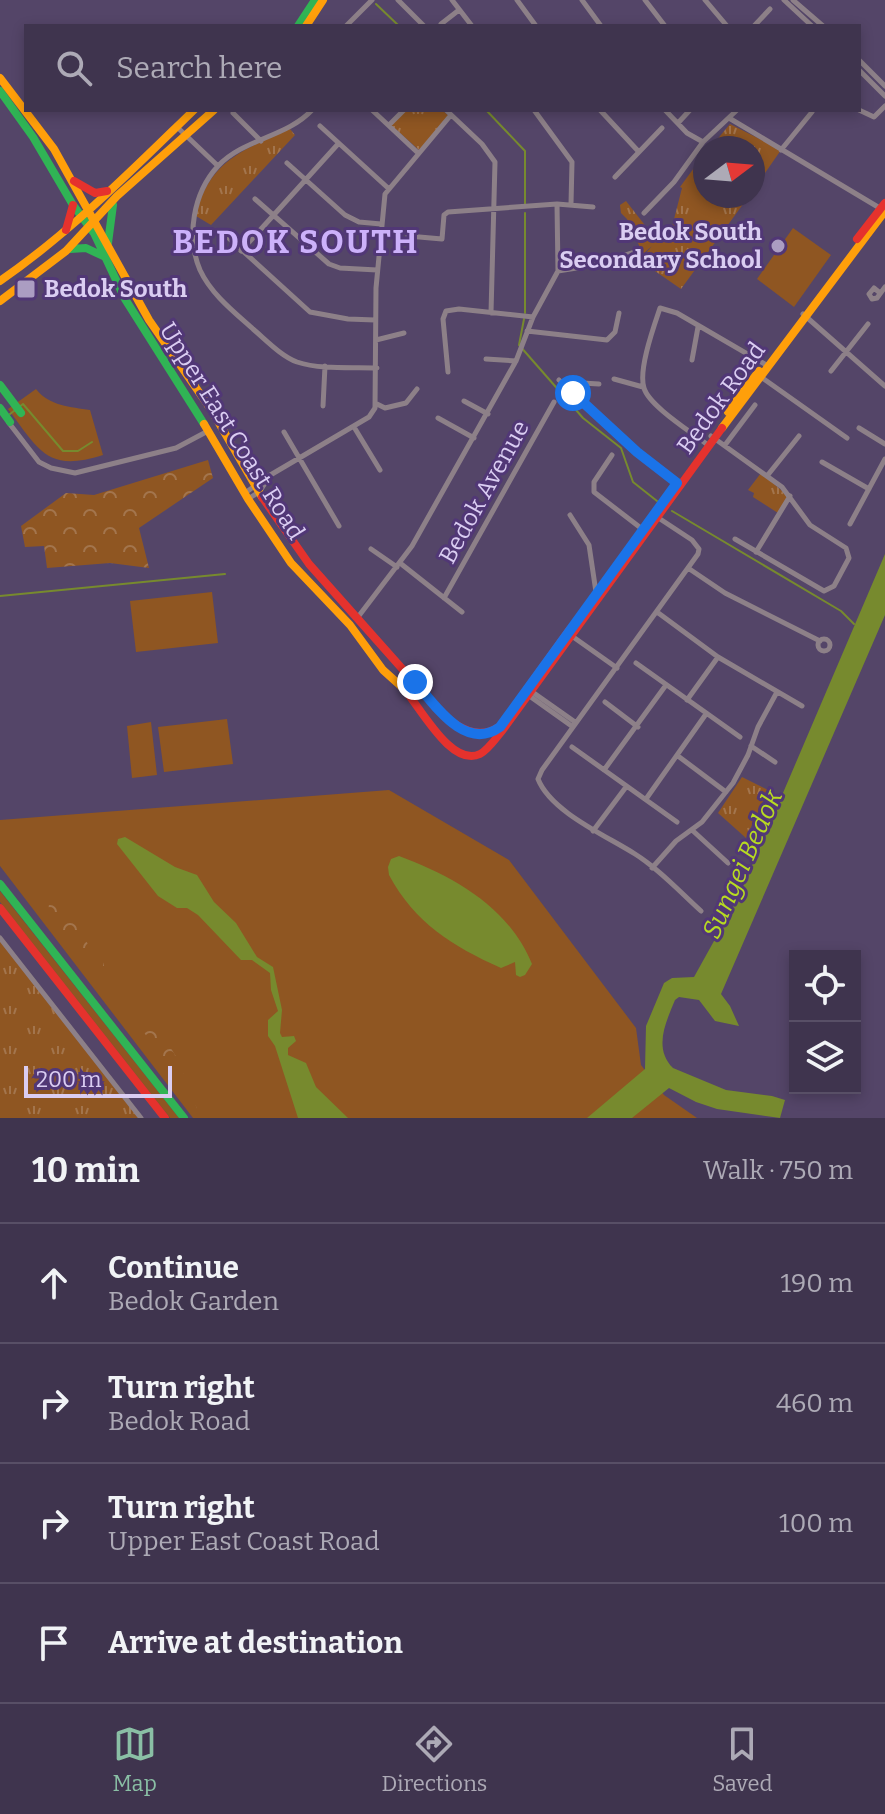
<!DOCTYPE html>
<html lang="en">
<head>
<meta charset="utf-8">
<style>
	:root { --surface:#3f344e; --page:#463c55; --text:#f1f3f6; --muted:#adaab6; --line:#584f66; --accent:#8abfa5 }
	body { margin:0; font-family:Bitter,serif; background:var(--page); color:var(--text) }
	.controls { position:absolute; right:24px; bottom:24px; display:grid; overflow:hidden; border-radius:0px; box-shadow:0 4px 12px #0003 }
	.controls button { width:72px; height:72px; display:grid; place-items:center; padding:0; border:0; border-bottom:2px solid var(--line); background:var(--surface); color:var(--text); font:40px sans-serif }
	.compass { position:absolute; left:693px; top:136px; width:72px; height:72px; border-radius:50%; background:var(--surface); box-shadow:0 4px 12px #0003; rotate:74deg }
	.scale { position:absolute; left:24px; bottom:20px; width:148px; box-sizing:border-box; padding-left:8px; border:4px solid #dacdf2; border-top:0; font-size:22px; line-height:28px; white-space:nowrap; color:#dacdf2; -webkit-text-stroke:6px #513776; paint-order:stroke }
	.stop { position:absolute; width:24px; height:24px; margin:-18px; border:6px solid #1a73e8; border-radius:50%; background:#fff }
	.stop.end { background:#1a73e8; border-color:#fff; box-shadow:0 2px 8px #0008 }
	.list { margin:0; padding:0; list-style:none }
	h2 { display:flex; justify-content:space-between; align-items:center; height:104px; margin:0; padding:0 32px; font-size:34px }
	h2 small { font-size:26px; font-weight:400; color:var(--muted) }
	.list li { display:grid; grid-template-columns:52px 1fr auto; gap:24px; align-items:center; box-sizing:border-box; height:120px; padding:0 32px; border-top:2px solid var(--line) }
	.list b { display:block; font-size:30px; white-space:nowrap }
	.list p { margin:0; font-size:26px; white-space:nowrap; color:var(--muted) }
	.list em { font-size:26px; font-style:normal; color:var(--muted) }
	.icon { flex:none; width:44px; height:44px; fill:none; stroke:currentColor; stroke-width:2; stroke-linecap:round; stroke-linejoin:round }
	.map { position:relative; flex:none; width:885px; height:1118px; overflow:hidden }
	.search { position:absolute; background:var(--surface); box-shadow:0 4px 12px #0003; left:24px; right:24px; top:24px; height:88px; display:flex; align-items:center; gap:20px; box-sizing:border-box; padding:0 28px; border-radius:0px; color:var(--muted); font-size:30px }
	.sheet { height:584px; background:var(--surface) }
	nav { display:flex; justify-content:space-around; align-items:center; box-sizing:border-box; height:112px; border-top:2px solid var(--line); background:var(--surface); font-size:22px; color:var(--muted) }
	nav a { display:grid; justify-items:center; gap:4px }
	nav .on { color:var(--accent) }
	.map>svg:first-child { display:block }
	.grass { fill:#8f5622 }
	.forest { fill:url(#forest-crowns) }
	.park { fill:url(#park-tufts) }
	.water { fill:#778a2e }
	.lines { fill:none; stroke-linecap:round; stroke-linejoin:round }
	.stream { stroke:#778a2e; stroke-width:2 }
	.street { stroke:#8d8088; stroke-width:5 }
	.fast { stroke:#30b455; stroke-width:8 }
	.slow { stroke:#ff9f0a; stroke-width:8 }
	.jam { stroke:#e5322d; stroke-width:8 }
	.route { stroke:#1a73e8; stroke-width:10 }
	.poi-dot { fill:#ab9dc2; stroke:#513776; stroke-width:3 }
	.labels { text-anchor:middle; stroke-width:6; stroke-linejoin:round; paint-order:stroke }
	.poi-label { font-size:24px; font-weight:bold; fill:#dacdf2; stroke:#513776; text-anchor:end }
	.street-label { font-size:24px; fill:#dacdf2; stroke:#513776 }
	.water-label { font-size:26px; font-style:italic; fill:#b8db21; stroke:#513776 }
	.district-label { font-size:32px; font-weight:bold; letter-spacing:2px; fill:#ccb1fa; stroke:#513776 }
</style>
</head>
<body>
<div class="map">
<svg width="885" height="1118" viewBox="0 0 885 1118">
	<defs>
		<pattern id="forest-crowns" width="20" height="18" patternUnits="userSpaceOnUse" patternTransform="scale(2)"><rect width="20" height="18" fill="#8f5622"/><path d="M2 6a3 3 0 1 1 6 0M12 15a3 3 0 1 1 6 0" fill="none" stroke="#a3754d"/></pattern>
		<pattern id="park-tufts" width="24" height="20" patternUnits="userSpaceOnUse" patternTransform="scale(2)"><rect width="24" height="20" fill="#8f5622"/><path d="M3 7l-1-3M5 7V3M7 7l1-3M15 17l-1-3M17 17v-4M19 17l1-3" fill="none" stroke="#a3754d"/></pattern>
	</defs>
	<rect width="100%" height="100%" fill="#544568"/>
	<path class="grass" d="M793 228 831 255 794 307 757 279Z
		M36 389C49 406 71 407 90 410L103 455C47 473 39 450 8 409Z
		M212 592 218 643 136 652 130 601Z
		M227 719 233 764 164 772 158 727Z
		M151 722 157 775 132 778 127 726Z
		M389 790 509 860 636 1028 641 1065 664 1095 697 1118H193L0 866V820Z
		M0 891 179 1118H170L0 902Z"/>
	<path class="forest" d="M208 460 213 478 139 528 149 568 110 563 47 568 44 546 25 547 21 526 66 493 94 495Z
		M56 902 75 920 91 950 103 956 105 975 121 986 110 989 104 987 48 913 49 904Z
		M150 1021 154 1022 155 1028 162 1033 178 1060 184 1076 200 1086 206 1105 218 1118H201L193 1099 180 1086 175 1074 142 1030 141 1027 150 1025Z"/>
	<path class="park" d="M405 110H442L451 118 419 150 391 125Z
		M730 124 781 150 753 190V148H710Z
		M290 129 295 135 211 225 196 216C207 162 244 149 290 129Z
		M705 153V196H749L681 289 655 271 646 253 652 246 643 254 627 219 621 213 620 205 626 201 658 242 672 227 682 188 680 187Z
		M761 473 788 496 778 513 753 497 754 493 748 490Z
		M742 777 768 790 746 838 718 813Z
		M0 941 141 1118H0Z"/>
	<path class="water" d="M885 554V615L721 994 730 1006 739 1026 715 1021 699 1000 679 997 675 1000C666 1022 653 1048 673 1068L726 1090 772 1096 785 1100 780 1118 717 1109 696 1102 669 1088 632 1118H587L645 1069 646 1026 664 983 672 978 694 977 739 896Z
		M125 837 175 867 197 875 214 902 236 923 257 957 273 967 282 1010 280 1033 282 1037 294 1036 296 1041 288 1048V1055L306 1063 316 1087 348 1118H298L275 1046 268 1036V1020L278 1011 271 990 270 973 252 960H241L198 915 187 908H177L158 896 117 844 118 839Z
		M399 856C453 876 509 907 532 964L525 975 520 977 516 975 515 962 501 968C452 946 415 923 389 875L388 867 391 859Z"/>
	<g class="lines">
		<path class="stream" d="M376 4 399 26
			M486 110 525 151V205
			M525 313V213
			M524 319 519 345 583 418 621 448 633 482 657 501
			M10 414 23 404 63 451H78L92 442
			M672 511 841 611 854 624
			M0 596 225 574"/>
		<path class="street" d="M398 0 424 26
			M452 0 472 26
			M517 0 536 26
			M582 0 601 26
			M645 0 665 26
			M705 0 727 26
			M784 0 812 26
			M793 0 823 26
			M441 24 459 10
			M346 26 372 0
			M754 26 770 9
			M859 60 885 86
			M859 70 885 96
			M312 110C287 137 243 139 218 166 193 193 186 237 200 270 211 294 234 312 253 329 266 340 281 356 297 362 321 370 352 367 377 368
			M372 110 418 153
			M446 110 482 144 495 162 491 313
			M534 110 572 162 571 204
			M600 110 639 152
			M665 110 687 133 703 142
			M859 110 874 117 885 106
			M233 113 261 141
			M729 118 883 210
			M678 123 690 110
			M389 125 404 110
			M176 126 218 166
			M320 126 388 188
			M781 150 812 112
			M287 163 345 215 359 222 381 224
			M615 177 662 128
			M255 199 329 264 340 268 377 270
			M644 213 674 182 703 142 737 110
			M223 233 310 312 348 319 375 320
			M408 236 442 239 444 215 448 212 557 204 593 207
			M241 251 338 144
			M558 271 595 265 635 252
			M880 293 874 288 869 294 872 299 877 298 885 287
			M803 314 885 386
			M527 331 607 340 615 332 619 313
			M376 340 404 333
			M486 359 516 361
			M692 360 698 327
			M831 371 868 324
			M448 372 443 319 446 311 459 309 533 317
			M761 377 847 438
			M614 379 643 387
			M559 380 637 452 681 486
			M573 393 582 383 599 384
			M464 401 488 414
			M377 404 385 408 406 403 417 389
			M323 406 325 366
			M438 418 474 438
			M9 423 39 462 51 468 75 473 176 448 208 431
			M354 427 380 470
			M859 428 885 444
			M284 432 339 526
			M711 436 782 487 810 525 846 548 849 558 834 586 824 591 735 539
			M725 445 755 405
			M709 446C693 433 649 406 644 388 638 370 654 326 660 308L677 313 768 366
			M612 455 594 482V492L646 532
			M822 462 869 489
			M767 476 799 436
			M245 493 267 477 369 417 375 408 376 288 385 194 451 115
			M248 499 259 492 270 476
			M570 515 589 545 597 599
			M654 515 692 540 699 549 698 554 542 770 538 779C551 812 607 836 635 854 659 869 680 892 701 911
			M850 524 885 459
			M371 549 397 567
			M756 552 790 496
			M400 563 462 612
			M688 568 725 593 820 641
			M444 598 554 402
			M657 612 718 657 802 706
			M358 617 412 546 516 361 533 317 558 271 557 204
			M569 634 617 668
			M818 645a6 6 0 1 1 12 0a6 6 0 1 1-12 0Z
			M636 663 740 737
			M531 691 575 722
			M528 695 573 727
			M687 700 718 657
			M605 702 638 727
			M751 746 775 762
			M572 747 677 822
			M678 756 726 792
			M604 770 666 685
			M646 799 706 714
			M692 830 728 863
			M593 831 626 787
			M652 868 676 841 702 822 733 783 748 755 758 727 777 692
			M0 938 141 1118"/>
		<path class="fast" d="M298 26 315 0
			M0 91 33 137 73 205 94 233 125 299 204 424
			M108 243 113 205
			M70 249 86 248 103 256
			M0 385 21 413
			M0 408 10 422
			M0 884 184 1118"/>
		<path class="slow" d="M306 26 323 0
			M0 78 54 149 149 320 212 411 262 497
			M0 281C72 231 131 171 194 110
			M0 301 66 251 117 196 214 110
			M728 412 759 371
			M204 424 248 499 291 563 350 625 383 670 403 688
			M722 428 885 211"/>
		<path class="jam" d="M74 181 95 193 107 191
			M66 230 73 205
			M857 239 885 203
			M262 497 309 564 446 718C465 732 483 740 503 724
			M403 688C420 706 451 768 480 754 488 750 496 738 502 731L722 428
			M514 707 570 629
			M0 908 165 1118"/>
	</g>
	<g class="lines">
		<path class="route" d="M415 682C435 705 465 752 500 727L677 483 637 452 573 393"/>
	</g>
	<g class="poi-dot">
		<circle cx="778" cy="246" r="8"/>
		<rect x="16" y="279" width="20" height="20" rx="4"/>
	</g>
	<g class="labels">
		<g class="poi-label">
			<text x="762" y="240">Bedok South<tspan x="762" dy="28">Secondary School</tspan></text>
			<text x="44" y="297" text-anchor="start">Bedok South</text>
		</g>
		<g class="street-label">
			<text transform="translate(721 398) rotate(-54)" y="8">Bedok Road</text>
			<text transform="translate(232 431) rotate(58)" y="8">Upper East Coast Road</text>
			<text transform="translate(484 492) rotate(-61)" y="8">Bedok Avenue</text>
		</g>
		<g class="water-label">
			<text transform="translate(742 864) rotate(-66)" y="9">Sungei Bedok</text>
		</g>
		<g class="district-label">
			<text x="296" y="253">BEDOK SOUTH</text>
		</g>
	</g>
</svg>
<div class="controls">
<button><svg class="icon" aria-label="locate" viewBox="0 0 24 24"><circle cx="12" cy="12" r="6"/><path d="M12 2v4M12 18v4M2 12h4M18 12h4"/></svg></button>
<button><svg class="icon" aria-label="layers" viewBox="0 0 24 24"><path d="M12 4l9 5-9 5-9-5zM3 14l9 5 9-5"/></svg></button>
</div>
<svg class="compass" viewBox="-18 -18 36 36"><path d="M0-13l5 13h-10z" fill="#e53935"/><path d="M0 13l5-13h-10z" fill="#adaab6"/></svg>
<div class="scale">200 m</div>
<div class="stop" style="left:573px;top:393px"></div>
<div class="stop end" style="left:415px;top:682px"></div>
<div class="search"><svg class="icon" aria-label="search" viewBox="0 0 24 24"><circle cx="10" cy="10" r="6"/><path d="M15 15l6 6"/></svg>Search here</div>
</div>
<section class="sheet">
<h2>10 min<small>Walk · 750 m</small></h2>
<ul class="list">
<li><svg class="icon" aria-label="ahead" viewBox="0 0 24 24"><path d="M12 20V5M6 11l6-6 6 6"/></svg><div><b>Continue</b><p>Bedok Garden</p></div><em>190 m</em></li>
<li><svg class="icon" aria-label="right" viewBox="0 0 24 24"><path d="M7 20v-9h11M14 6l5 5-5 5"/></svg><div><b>Turn right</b><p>Bedok Road</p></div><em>460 m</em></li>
<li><svg class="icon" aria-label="right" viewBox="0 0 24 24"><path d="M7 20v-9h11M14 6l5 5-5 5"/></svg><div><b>Turn right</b><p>Upper East Coast Road</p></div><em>100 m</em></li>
<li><svg class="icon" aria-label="arrive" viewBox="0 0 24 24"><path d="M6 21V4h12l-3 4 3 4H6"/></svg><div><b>Arrive at destination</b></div></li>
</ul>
</section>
<nav>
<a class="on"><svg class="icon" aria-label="map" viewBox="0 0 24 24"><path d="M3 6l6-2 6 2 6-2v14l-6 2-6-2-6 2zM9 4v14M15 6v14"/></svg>Map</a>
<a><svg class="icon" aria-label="directions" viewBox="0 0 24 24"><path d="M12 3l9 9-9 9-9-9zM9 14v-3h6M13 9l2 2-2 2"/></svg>Directions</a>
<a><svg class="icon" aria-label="saved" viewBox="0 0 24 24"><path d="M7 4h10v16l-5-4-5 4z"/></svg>Saved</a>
</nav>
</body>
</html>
